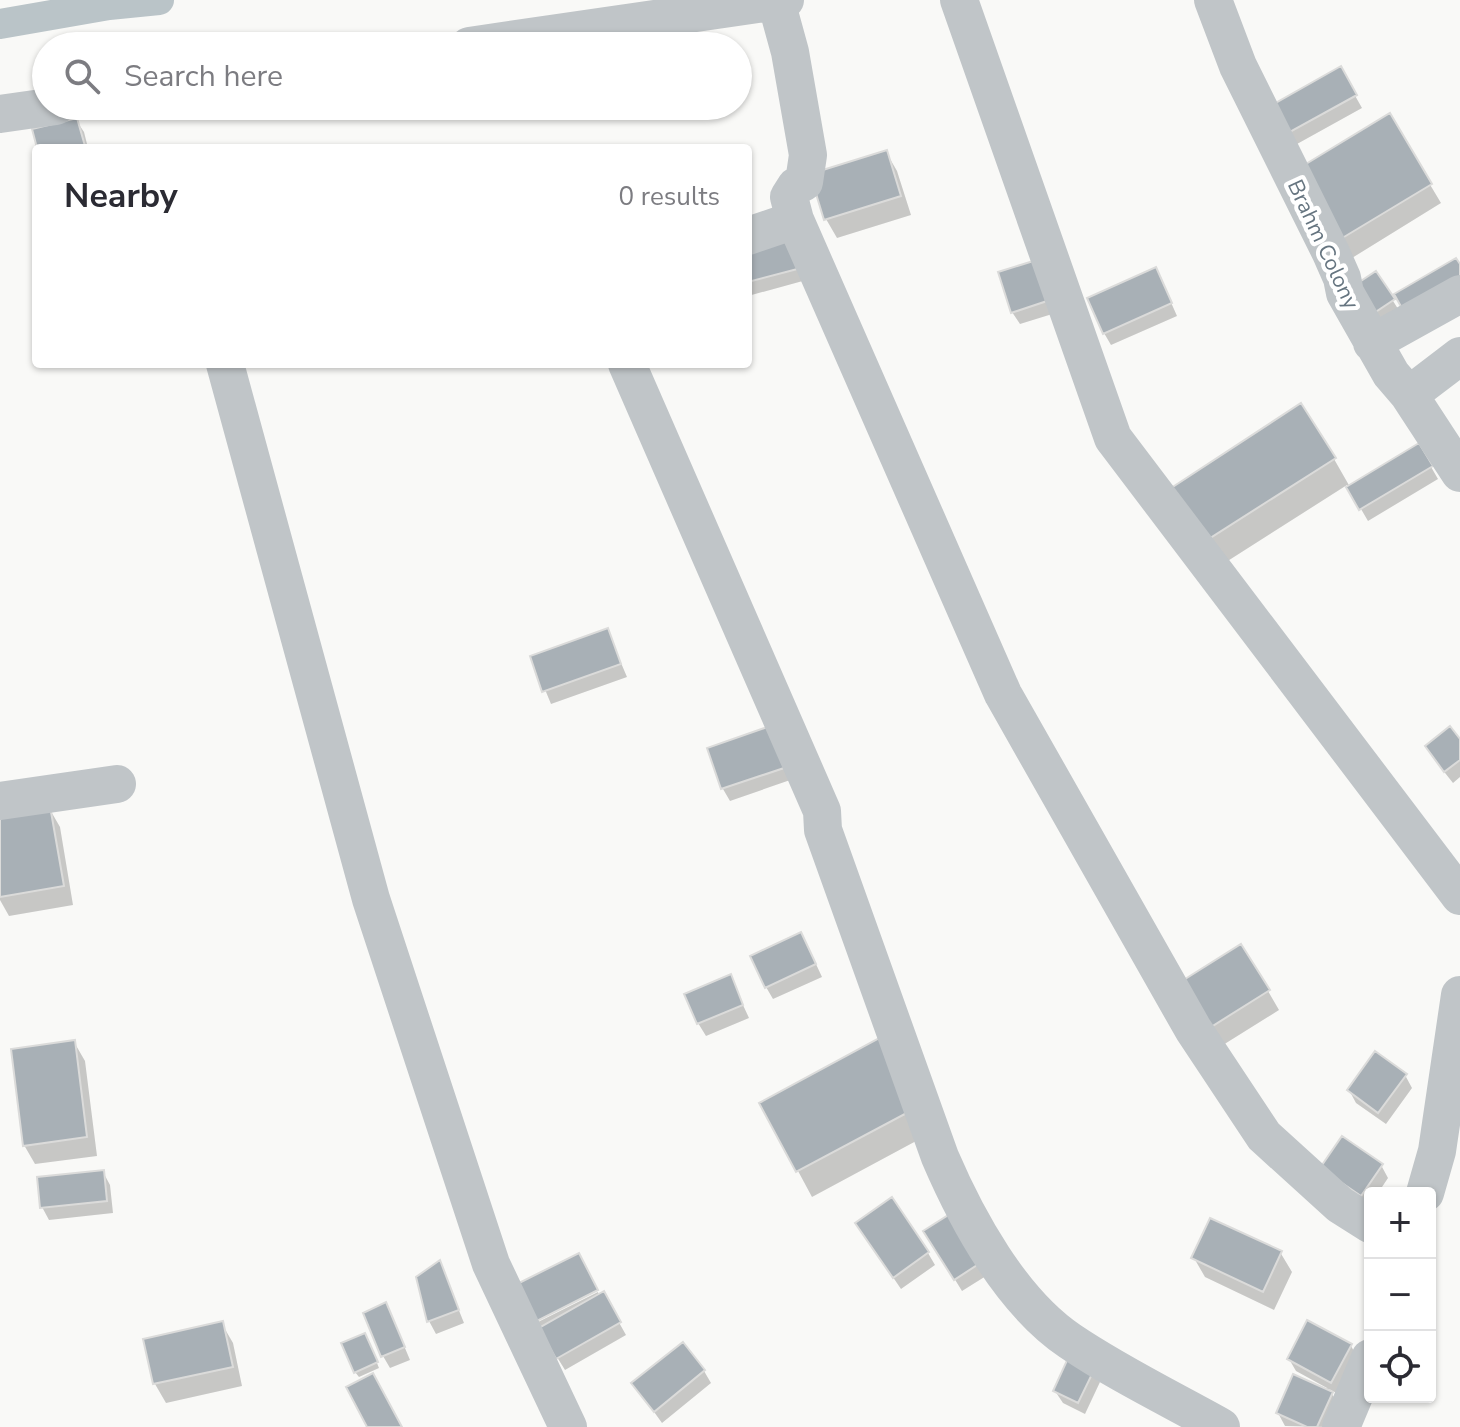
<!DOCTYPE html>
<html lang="en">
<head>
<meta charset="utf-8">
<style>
	:root { --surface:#fff; --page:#f7f7f7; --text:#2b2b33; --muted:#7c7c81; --line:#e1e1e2 }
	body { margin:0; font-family:"Nunito Sans",sans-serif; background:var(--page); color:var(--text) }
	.controls { position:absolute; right:24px; bottom:24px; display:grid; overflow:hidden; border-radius:8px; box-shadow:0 2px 6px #0004 }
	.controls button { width:72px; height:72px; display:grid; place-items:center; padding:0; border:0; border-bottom:2px solid var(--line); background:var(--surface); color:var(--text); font:40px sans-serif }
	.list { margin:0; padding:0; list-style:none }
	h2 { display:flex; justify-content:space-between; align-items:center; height:104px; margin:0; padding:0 32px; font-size:34px }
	h2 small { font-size:26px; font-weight:400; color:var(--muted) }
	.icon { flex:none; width:44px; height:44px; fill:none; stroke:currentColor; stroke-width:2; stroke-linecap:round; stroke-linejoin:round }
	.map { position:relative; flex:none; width:1460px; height:1427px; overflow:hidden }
	.search { position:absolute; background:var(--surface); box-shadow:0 2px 6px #0004; left:32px; top:32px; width:720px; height:88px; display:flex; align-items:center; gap:20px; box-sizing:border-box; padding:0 28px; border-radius:44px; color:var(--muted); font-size:30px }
	.panel { position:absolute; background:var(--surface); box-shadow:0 2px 6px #0004; left:32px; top:144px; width:720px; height:224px; border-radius:8px }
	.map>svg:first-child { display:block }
	.shadow { fill:#0003 }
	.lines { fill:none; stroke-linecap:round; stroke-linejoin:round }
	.canal { stroke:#bac4c8; stroke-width:30 }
	.building { fill:#a8b0b6; stroke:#dbdbda; stroke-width:2 }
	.minor { stroke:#c0c5c8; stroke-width:38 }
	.labels { text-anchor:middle; stroke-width:8; stroke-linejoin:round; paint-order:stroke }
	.street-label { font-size:22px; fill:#667580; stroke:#fff }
</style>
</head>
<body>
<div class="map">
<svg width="1460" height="1427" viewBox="0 0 1460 1427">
	<rect width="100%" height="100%" fill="#f9f9f7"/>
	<path class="shadow" d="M1340 69 1362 108 1288 149 1266 110Z
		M1389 116 1441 203 1352 258 1299 171Z
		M76 120 84 132 88 148H39L34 131Z
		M886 152 897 171 911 215 837 238 826 219Z
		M791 233 810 279 748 296V246Z
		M1042 260 1062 311 1020 324 1012 312Z
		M1376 274 1400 312 1377 328Z
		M1162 282 1177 316 1111 345 1104 333Z
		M1419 446 1438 479 1368 521 1347 485 1212 571 1179 520 1334 459 1350 487Z
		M607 630 627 677 551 704 532 658Z
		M775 727 796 778 730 801 723 789 709 749Z
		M1460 743V777L1453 783 1434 759Z
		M49 808 60 827 73 905 9 916 0 900V817Z
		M808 947 822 977 773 999 766 987Z
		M730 977 749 1018 706 1036 698 1023Z
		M1268 991 1279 1010 1223 1045 1196 1000Z
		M880 1040 931 1133 812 1197 762 1104Z
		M74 1042 85 1061 97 1156 35 1164 24 1145Z
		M1405 1075 1412 1088 1386 1124 1356 1103 1349 1090Z
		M1381 1165 1388 1178 1378 1193H1370V1205L1329 1181Z
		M103 1172 110 1185 113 1213 49 1220 42 1207Z
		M865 1236 928 1253 935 1265 901 1289Z
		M933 1244 994 1271 962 1291Z
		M1280 1252 1292 1272 1274 1310 1205 1277 1194 1258Z
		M440 1263 464 1323 436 1334 429 1321 419 1278Z
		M598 1292 599 1296 603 1294 626 1335 565 1370 536 1323Z
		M392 1317 410 1360 390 1368 383 1356Z
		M222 1324 233 1343 242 1386 166 1403 155 1384Z
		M368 1341 379 1368 359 1377 355 1372Z
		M1351 1346 1358 1358 1338 1394 1329 1389 1339 1406 1329 1427 1285 1426 1278 1413 1327 1388 1296 1371 1289 1359Z
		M1070 1359 1100 1382 1085 1414 1063 1403 1055 1391Z
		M704 1371 711 1383 662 1423 634 1384Z"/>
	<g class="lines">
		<path class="canal" d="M0 24 109 5 159 0"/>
	</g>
	<path class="building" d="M1341 66 1357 95 1279 138 1263 110Z
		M1390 113 1432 184 1339 240 1296 170Z
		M77 118 85 146 37 148 32 129Z
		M887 150 901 196 824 220 810 174Z
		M792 231 805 267 748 282V244Z
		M1043 258 1056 298 1011 313 998 272Z
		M1456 258 1460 264V289L1408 319 1394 294Z
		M1156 267 1172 303 1103 334 1087 298Z
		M1376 271 1395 299 1368 317 1349 289Z
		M1301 403 1336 458 1196 547 1162 494Z
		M1419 443 1433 466 1359 510 1346 487Z
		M608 628 621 664 542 692 530 656Z
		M776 724 790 766 721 789 707 748Z
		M1450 726 1460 739V760L1444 772 1425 746Z
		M50 806 64 886 0 897V815Z
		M801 932 816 964 765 988 750 956Z
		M1241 944 1270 990 1211 1027 1182 981Z
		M731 974 743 1005 697 1024 684 994Z
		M881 1037 918 1107 796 1172 759 1103Z
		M75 1040 87 1137 23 1146 11 1049Z
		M1375 1051 1407 1074 1378 1113 1347 1090Z
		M1342 1136 1383 1164 1361 1196 1320 1168Z
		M104 1170 107 1201 40 1208 37 1177Z
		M892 1197 929 1252 893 1278 855 1223Z
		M958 1209 988 1258 954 1280 923 1231Z
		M1210 1218 1282 1251 1263 1292 1191 1258Z
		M579 1253 598 1290 533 1323 515 1285Z
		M440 1260 459 1310 427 1322 416 1277Z
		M604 1291 621 1322 556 1359 539 1328Z
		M386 1302 405 1347 381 1357 363 1313Z
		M1307 1320 1352 1344 1331 1383 1287 1359Z
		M223 1321 233 1367 153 1384 143 1339Z
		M365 1333 378 1362 354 1373 341 1343Z
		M683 1342 705 1370 654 1412 631 1383Z
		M1069 1356 1095 1368 1078 1403 1053 1391Z
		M373 1373 402 1427H367L346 1387Z
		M1293 1374 1333 1392 1317 1427H1307L1276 1413Z"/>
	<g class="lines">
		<path class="minor" d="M959 0 1113 438 1460 896
			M1213 0 1238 66 1331 253 1342 278 1345 293 1391 374 1409 395 1460 473
			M776 1 790 52 808 155 804 182 796 186 789 197 795 220 1003 694 1193 1029 1264 1136 1340 1205 1370 1224
			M469 46 785 0
			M0 114 56 106
			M748 236 795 220
			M1372 343 1460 294
			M225 364 371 899 491 1264 568 1427
			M627 364 822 811 823 830 940 1157C967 1220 1011 1301 1070 1341 1117 1373 1171 1399 1221 1427
			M1409 395 1460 356
			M0 801 117 784
			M1425 1193 1437 1151 1460 995
			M1341 1427 1370 1358"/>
	</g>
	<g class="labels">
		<g class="street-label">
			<text transform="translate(1324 244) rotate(65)" y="8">Brahm Colony</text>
		</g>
	</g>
</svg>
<div class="controls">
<button>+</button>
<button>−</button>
<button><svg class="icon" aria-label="locate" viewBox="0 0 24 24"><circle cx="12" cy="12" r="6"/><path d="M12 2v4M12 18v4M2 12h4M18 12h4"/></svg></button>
</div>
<div class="search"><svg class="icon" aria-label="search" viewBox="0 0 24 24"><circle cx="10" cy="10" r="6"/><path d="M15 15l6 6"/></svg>Search here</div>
<section class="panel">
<h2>Nearby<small>0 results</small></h2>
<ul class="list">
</ul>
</section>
</div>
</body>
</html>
